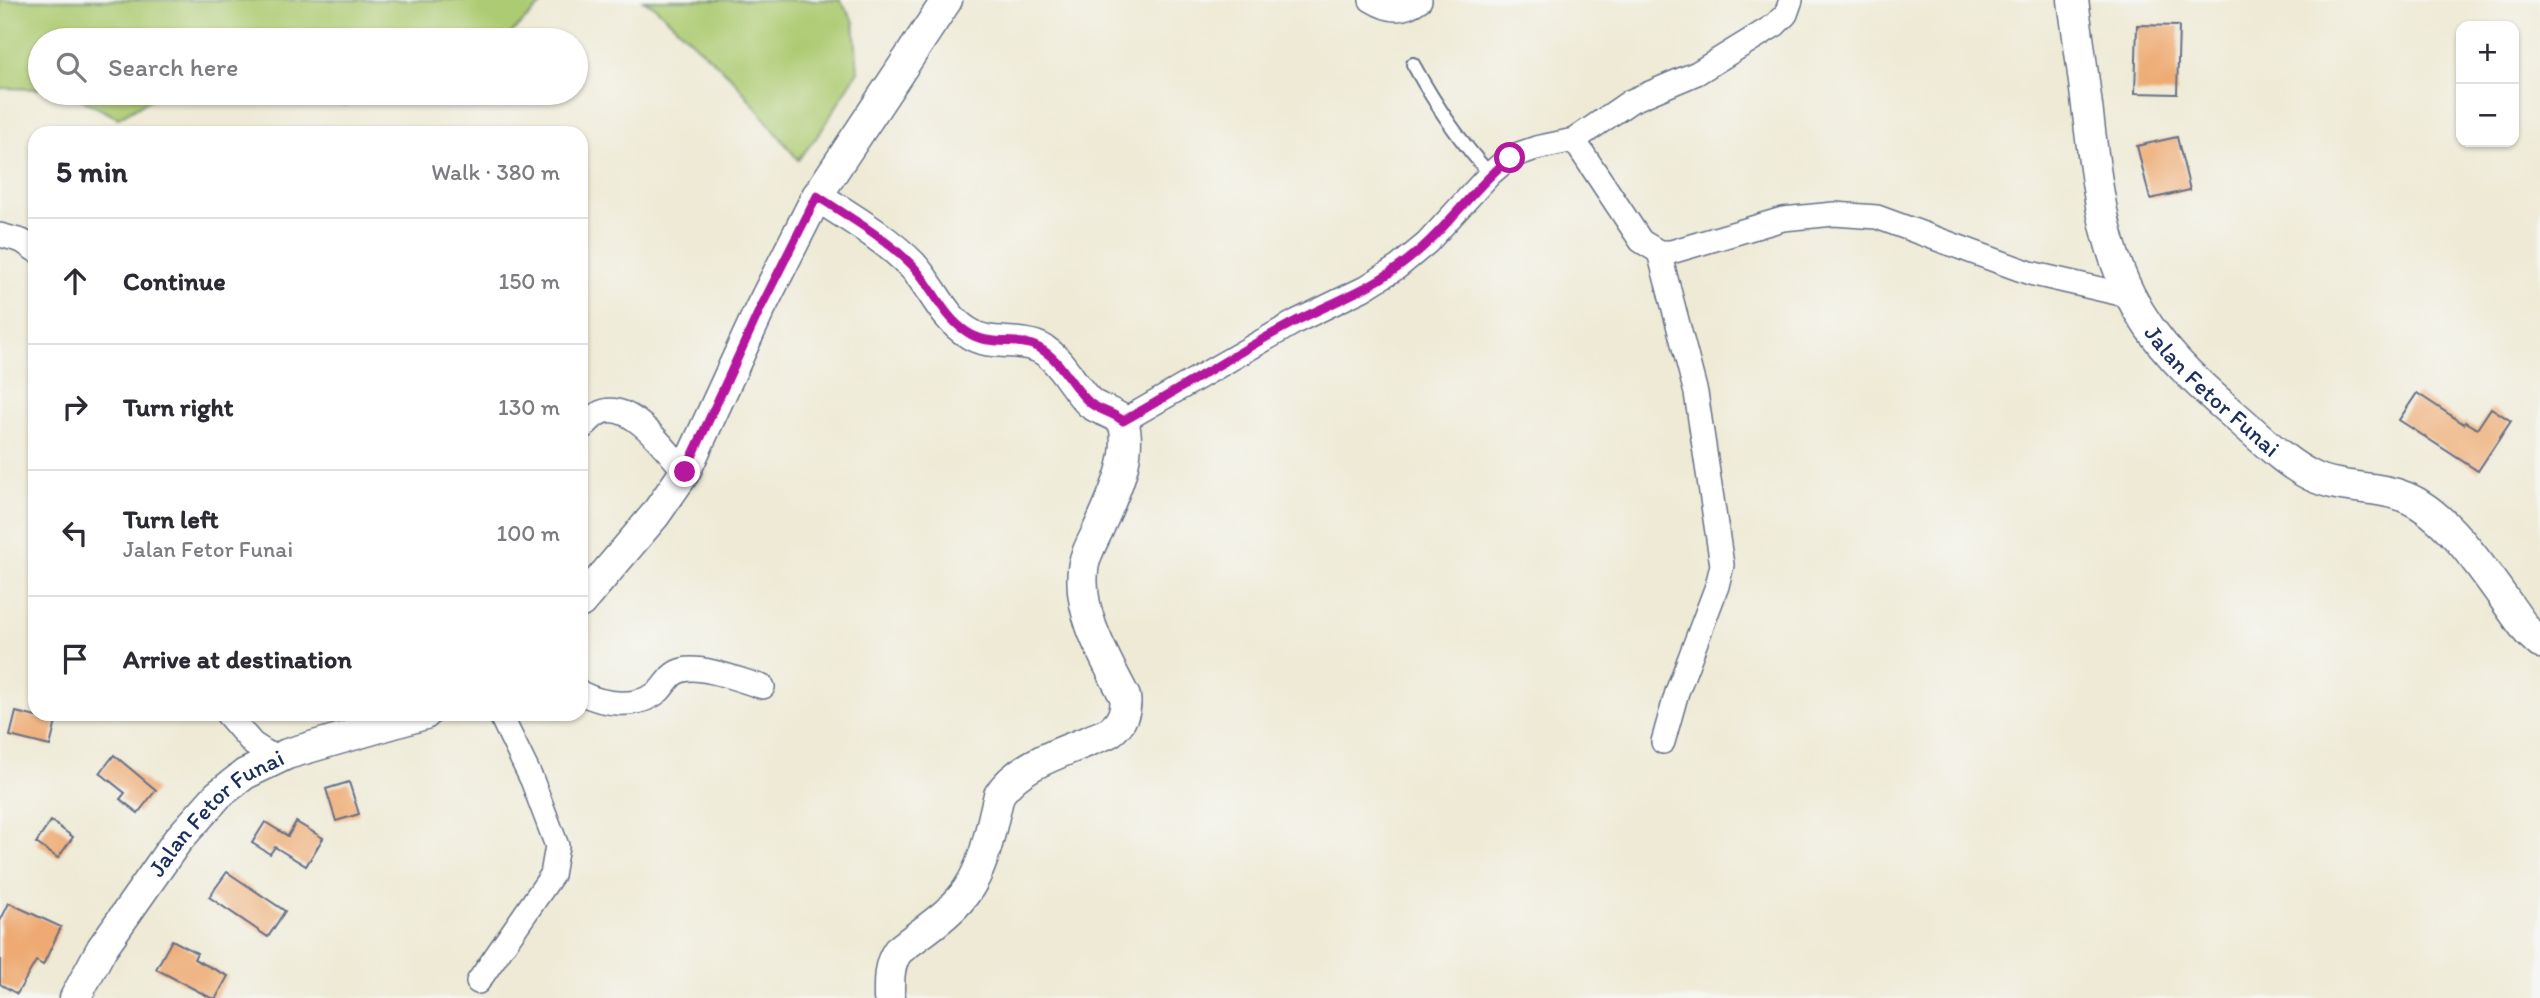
<!DOCTYPE html>
<html lang="en">
<head>
<meta charset="utf-8">
<style>
	:root { --surface:#fff; --page:#f7f7f7; --text:#2b2b33; --muted:#7c7c81; --line:#e1e1e2 }
	body { margin:0; font-family:Itim,sans-serif; background:var(--page); color:var(--text) }
	.controls { position:absolute; right:21px; top:21px; display:grid; overflow:hidden; border-radius:14px; box-shadow:0 2px 5px #0004 }
	.controls button { width:63px; height:63px; display:grid; place-items:center; padding:0; border:0; border-bottom:2px solid var(--line); background:var(--surface); color:var(--text); font:35px sans-serif }
	.stop { position:absolute; width:21px; height:21px; margin:-16px; border:5px solid #b5179e; border-radius:50%; background:#fff }
	.stop.end { background:#b5179e; border-color:#fff; box-shadow:0 2px 7px #0008 }
	.list { margin:0; padding:0; list-style:none }
	h2 { display:flex; justify-content:space-between; align-items:center; height:91px; margin:0; padding:0 28px; font-size:30px }
	h2 small { font-size:23px; font-weight:400; color:var(--muted) }
	.list li { display:grid; grid-template-columns:46px 1fr auto; gap:21px; align-items:center; box-sizing:border-box; height:126px; padding:0 28px; border-top:2px solid var(--line) }
	.list b { display:block; font-size:26px; white-space:nowrap }
	.list p { margin:0; font-size:23px; white-space:nowrap; color:var(--muted) }
	.list em { font-size:23px; font-style:normal; color:var(--muted) }
	.icon { flex:none; width:38px; height:38px; fill:none; stroke:currentColor; stroke-width:2; stroke-linecap:round; stroke-linejoin:round }
	.map { position:relative; flex:none; width:2540px; height:998px; overflow:hidden }
	.search { position:absolute; background:var(--surface); box-shadow:0 2px 5px #0004; left:28px; top:28px; width:560px; height:77px; display:flex; align-items:center; gap:18px; box-sizing:border-box; padding:0 24px; border-radius:38px; color:var(--muted); font-size:26px }
	.panel { position:absolute; background:var(--surface); box-shadow:0 2px 5px #0004; left:28px; top:126px; width:560px; height:595px; border-radius:21px }
	.map>svg:first-child { display:block }
	.green { fill:#adcb72; stroke:#647d68; stroke-width:2 }
	.building { fill:#eeaa72 }
	.lines { fill:none; stroke-linecap:round; stroke-linejoin:round }
	.service-casing { stroke:#657088; stroke-width:16 }
	.minor-casing { stroke:#657088; stroke-width:26 }
	.tertiary-casing { stroke:#657088; stroke-width:33 }
	.service { stroke:#fff; stroke-width:12 }
	.minor { stroke:#fff; stroke-width:23 }
	.tertiary { stroke:#fff; stroke-width:30 }
	.route { stroke:#b5179e; stroke-width:9 }
	.labels { text-anchor:middle; stroke-width:5; stroke-linejoin:round; paint-order:stroke }
	.street-label { font-size:24px; fill:#1b2f5e; stroke:#f6f6f2 }
</style>
</head>
<body>
<div class="map">
<svg width="2540" height="998" viewBox="0 0 2540 998">
	<rect width="100%" height="100%" fill="#f6f6f2"/>
	<filter id="ink" filterUnits="userSpaceOnUse"><feTurbulence type="fractalNoise" baseFrequency=".0143" numOctaves="2"/><feDisplacementMap in="SourceGraphic" scale="14" xChannelSelector="R" yChannelSelector="G"/><feConvolveMatrix kernelMatrix="1 2 1 2 8 2 1 2 1" color-interpolation-filters="sRGB"/></filter>
	<filter id="wash" filterUnits="userSpaceOnUse"><feTurbulence type="fractalNoise" baseFrequency=".00686" numOctaves="4" result="noise"/><feDisplacementMap in="SourceGraphic" scale="28" xChannelSelector="R" yChannelSelector="G"/><feGaussianBlur stdDeviation="1.57" result="paint"/><feColorMatrix in="noise" values="0 0 0 0 0 0 0 0 0 0 0 0 0 0 0 0 0 1.4 0 .05"/><feComposite in="paint" operator="in"/></filter>
	<g filter="url(#wash)">
		<rect width="100%" height="100%" fill="#eeead5"/>
		<path class="green" d="M0 0H550L544 2 504 40H40V89L0 88Z
			M643 0H840L854 22 858 71 820 133 798 160 733 79 655 7Z
			M69 93H161L118 118Z
			M274 93H355L347 105 299 99Z"/>
		<g id="blocks">
			<path class="building" d="M2137 25 2179 26 2177 94 2135 93Z
				M2177 137 2190 190 2150 199 2137 146Z
				M2417 393 2464 424 2465 422 2477 429 2491 408 2511 421 2478 471 2399 420Z
				M16 712 56 722 50 746 10 736Z
				M114 755 156 790 138 813 120 799 125 793 100 773Z
				M349 782 359 814 336 821 326 789Z
				M51 821 73 837 58 858 36 843Z
				M265 822 288 836 296 822 323 838 306 866 275 847 270 854 252 843Z
				M227 872 285 911 268 937 209 897Z
				M9 903 61 927 43 965 36 961 17 994 0 984V921Z
				M172 940 197 953 194 959 228 976 216 998H211L156 969Z"/>
		</g>
	</g>
	<g filter="url(#ink)">
		<use href="#blocks" fill-opacity="0" stroke="#657088" stroke-width="2"/>
		<g class="lines">
			<defs>
				<path id="service" d="M1413 64C1435 104 1459 141 1490 174"/>
				<path id="minor" d="M1371 0C1389 11 1402 13 1420 0
					M1574 140 1641 241 1659 252H1671L1783 219 1834 214 1877 217 2030 273 2130 296
					M0 235 22 241 35 250
					M1659 252 1696 393 1722 565 1717 586 1677 692 1663 742
					M1123 421 1297 321 1363 289 1398 267 1427 243 1490 174 1510 157 1536 148 1574 140 1631 101 1697 73 1775 25 1786 14 1791 0
					M581 429C586 425 592 417 598 414 628 396 668 452 685 472
					M581 693C604 705 638 709 659 691 667 683 670 673 683 670 703 665 742 681 763 687
					M227 714 253 744 276 759
					M478 982 552 875 557 846 532 780 500 714"/>
				<g id="tertiary">
					<path id="s1" d="M2073 0C2079 44 2085 87 2090 131 2097 187 2104 244 2130 295 2153 342 2194 381 2233 414 2258 435 2283 462 2312 476 2341 490 2376 485 2405 497 2453 516 2497 591 2528 632L2540 643"/>
					<path d="M817 196C849 217 886 238 913 266 932 287 943 317 967 332 988 347 1012 338 1035 346 1060 354 1071 386 1090 403 1100 411 1113 412 1123 421 1134 456 1112 498 1098 530 1092 543 1084 556 1083 570 1078 615 1106 659 1125 697 1127 709 1122 723 1111 731 1106 735 1097 737 1091 740 1060 753 1018 765 999 795 991 826 986 862 968 889 952 914 921 932 898 951 888 965 889 981 889 998"/>
					<path d="M581 602 655 515 685 472 760 309 817 196 947 0"/>
					<path id="s2" d="M75 998 102 948 177 841 218 795 245 774 287 754 425 714"/>
				</g>
			</defs>
			<use href="#service" class="service-casing"/>
			<use href="#minor" class="minor-casing"/>
			<use href="#tertiary" class="tertiary-casing"/>
			<use href="#service" class="service"/>
			<use href="#minor" class="minor"/>
			<use href="#tertiary" class="tertiary"/>
		</g>
	</g>
	<g class="lines" filter="url(#ink)">
		<path class="route" d="M685 472 760 309 817 196C849 217 886 238 913 266 932 286 943 317 967 332 990 348 1018 336 1039 348 1062 360 1071 387 1090 403 1100 411 1113 412 1123 421 1182 389 1238 351 1298 320 1336 301 1376 286 1409 259 1447 229 1473 188 1510 158"/>
	</g>
	<g class="labels">
		<g class="street-label">
			<text dy="8" stroke="none"><textPath href="#s1" startOffset="429">Jalan Fetor Funai</textPath></text>
			<text dy="8" stroke="none"><textPath href="#s2" startOffset="236">Jalan Fetor Funai</textPath></text>
		</g>
	</g>
</svg>
<div class="controls">
<button>+</button>
<button>−</button>
</div>
<div class="stop" style="left:1510px;top:158px"></div>
<div class="stop end" style="left:685px;top:472px"></div>
<div class="search"><svg class="icon" aria-label="search" viewBox="0 0 24 24"><circle cx="10" cy="10" r="6"/><path d="M15 15l6 6"/></svg>Search here</div>
<section class="panel">
<h2>5 min<small>Walk · 380 m</small></h2>
<ul class="list">
<li><svg class="icon" aria-label="ahead" viewBox="0 0 24 24"><path d="M12 20V5M6 11l6-6 6 6"/></svg><div><b>Continue</b></div><em>150 m</em></li>
<li><svg class="icon" aria-label="right" viewBox="0 0 24 24"><path d="M7 20v-9h11M14 6l5 5-5 5"/></svg><div><b>Turn right</b></div><em>130 m</em></li>
<li><svg class="icon" aria-label="left" viewBox="0 0 24 24"><path d="M17 20v-9H6M10 6l-5 5 5 5"/></svg><div><b>Turn left</b><p>Jalan Fetor Funai</p></div><em>100 m</em></li>
<li><svg class="icon" aria-label="arrive" viewBox="0 0 24 24"><path d="M6 21V4h12l-3 4 3 4H6"/></svg><div><b>Arrive at destination</b></div></li>
</ul>
</section>
</div>
</body>
</html>
